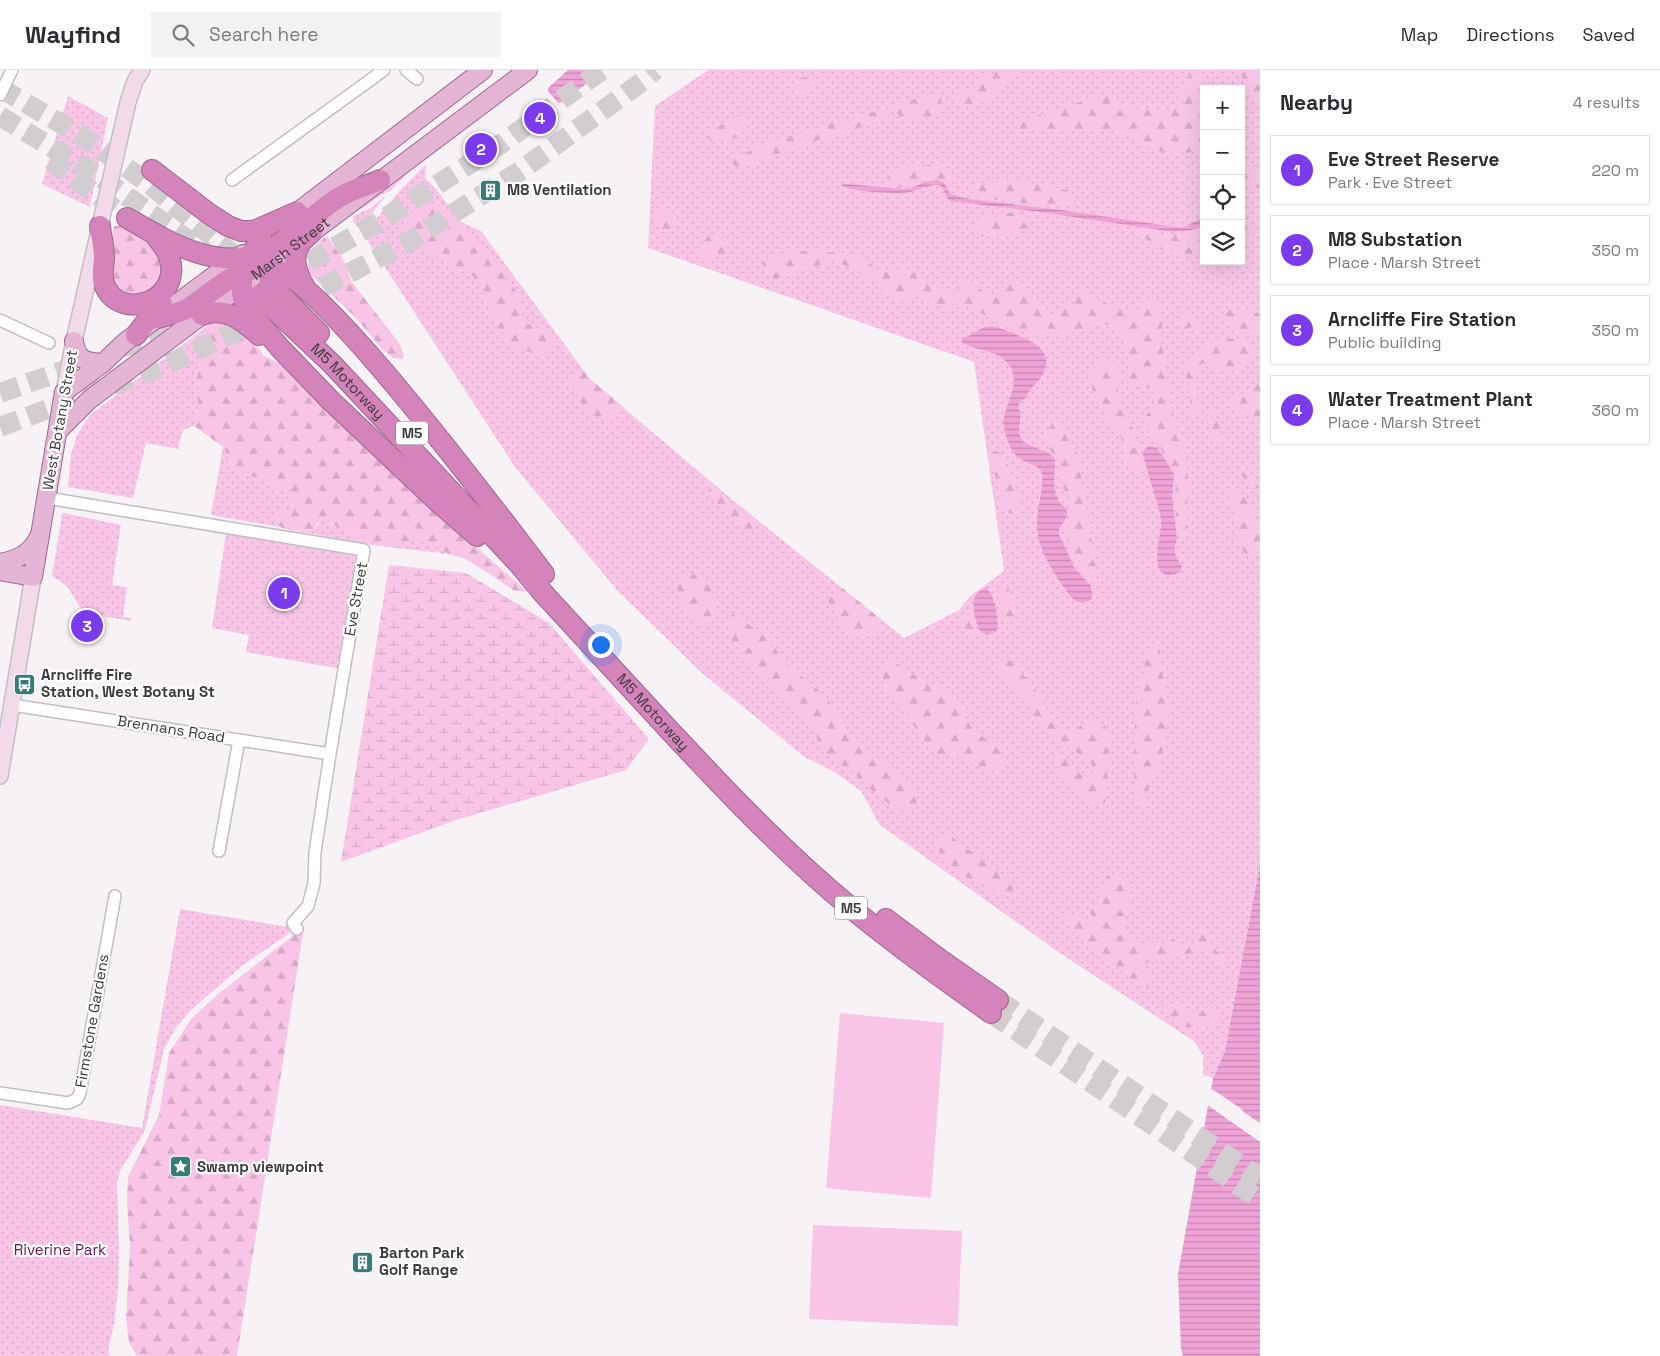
<!DOCTYPE html>
<html lang="en">
<head>
<meta charset="utf-8">
<style>
	:root { --surface:#fff; --page:#f2f2f3; --text:#2b2b33; --muted:#7c7c81; --line:#e1e1e2; --accent:#7c3aed }
	body { margin:0; font-family:"Space Grotesk",sans-serif; background:var(--page); color:var(--text) }
	.controls { position:absolute; right:15px; top:15px; display:grid; overflow:hidden; border-radius:0px; box-shadow:0 5px 20px #0002 }
	.controls button { width:45px; height:45px; display:grid; place-items:center; padding:0; border:0; border-bottom:1px solid var(--line); background:var(--surface); color:var(--text); font:25px sans-serif }
	.you { position:absolute; left:600px; top:574px; width:18px; height:18px; margin:-12px; border:4px solid #fff; border-radius:50%; background:#1a73e8; box-shadow:0 0 0 8px #1a73e833 }
	.badge { display:grid; place-items:center; width:32px; height:32px; border-radius:50%; background:var(--accent); color:#fff; font-size:16px; font-weight:700 }
	.pin { position:absolute; translate:-50% -50%; border:2px solid #fff; box-shadow:0 1px 5px #0006 }
	.list { margin:0; padding:0; list-style:none }
	h2 { display:flex; justify-content:space-between; align-items:center; height:65px; margin:0; padding:0 20px; font-size:21px }
	h2 small { font-size:16px; font-weight:400; color:var(--muted) }
	.list li { display:grid; grid-template-columns:32px 1fr auto; gap:15px; align-items:center; box-sizing:border-box; height:70px; margin:0 10px 10px; padding:0 10px; border:1px solid var(--line); border-radius:0px }
	.list b { display:block; font-size:19px; white-space:nowrap }
	.list p { margin:0; font-size:16px; white-space:nowrap; color:var(--muted) }
	.list em { font-size:16px; font-style:normal; color:var(--muted) }
	.icon { flex:none; width:28px; height:28px; fill:none; stroke:currentColor; stroke-width:2; stroke-linecap:round; stroke-linejoin:round }
	.map { position:relative; flex:none; width:1260px; height:1286px; overflow:hidden }
	header { display:flex; align-items:center; gap:30px; box-sizing:border-box; height:70px; padding:0 25px; background:var(--surface); border-bottom:1px solid var(--line) }
	header strong { font-size:24px }
	nav { display:flex; gap:28px; margin-inline-start:auto; font-size:18px }
	.search { width:350px; height:45px; background:var(--page); display:flex; align-items:center; gap:12px; box-sizing:border-box; padding:0 18px; border-radius:0px; color:var(--muted); font-size:19px }
	main { display:flex }
	aside { flex:1; background:var(--surface) }
	.map>svg:first-child { display:block }
	.grass { fill:url(#grass-dots); fill-rule:evenodd }
	.forest { fill:url(#forest-firs) }
	.wetland { fill:url(#wetland-marsh) }
	.pitch { fill:#f9c5e7 }
	.water { fill:url(#water-rules) }
	.pier { fill:#f7f2f5 }
	.lines { fill:none; stroke-linecap:round; stroke-linejoin:round }
	.highway-tunnel { stroke:#d1cdd0; stroke-width:20; stroke-dasharray:20 10; stroke-linecap:butt }
	.street-casing { stroke:#c3bec1; stroke-width:14 }
	.secondary-casing { stroke:#c3bec1; stroke-width:18 }
	.primary-casing { stroke:#9e698e; stroke-width:20 }
	.highway-casing { stroke:#9e698e; stroke-width:22 }
	.street { stroke:#fff; stroke-width:11 }
	.secondary { stroke:#f2daeb; stroke-width:15 }
	.primary { stroke:#e5b5d6; stroke-width:18 }
	.highway { stroke:#d483bb; stroke-width:20 }
	.labels { text-anchor:middle; stroke-width:4.5; stroke-linejoin:round; paint-order:stroke }
	.shield { fill:#fff; stroke:#767476; stroke-width:1 }
	.shield-label { font-size:14px; font-weight:bold; fill:#3b393b }
	.poi-label { font-size:15px; font-weight:bold; fill:#3b393b; stroke:#fff; text-anchor:start }
	.street-label { font-size:15px; fill:#3b393b; stroke:#fff }
	.park-label { font-size:15px; fill:#6a1256; stroke:#fff }
</style>
</head>
<body>
<header>
<strong>Wayfind</strong>
<div class="search"><svg class="icon" aria-label="search" viewBox="0 0 24 24"><circle cx="10" cy="10" r="6"/><path d="M15 15l6 6"/></svg>Search here</div>
<nav><a>Map</a><a>Directions</a><a>Saved</a></nav>
</header>
<main>
<div class="map">
<svg width="1260" height="1286" viewBox="0 0 1260 1286">
	<defs>
		<pattern id="grass-dots" width="8" height="8" patternUnits="userSpaceOnUse" patternTransform="scale(1.25)"><rect width="8" height="8" fill="#f9c5e7"/><path d="M2 2h.1M6 6h.1" fill="none" stroke="#d6aac7" stroke-width="1.8" stroke-linecap="round"/></pattern>
		<pattern id="forest-firs" width="22" height="20" patternUnits="userSpaceOnUse" patternTransform="scale(1.25)"><rect width="22" height="20" fill="#f9c5e7"/><path d="M5 1l3.5 6h-7zM16 11l3.5 6h-7z" fill="#d6aac7"/></pattern>
		<pattern id="wetland-marsh" width="20" height="14" patternUnits="userSpaceOnUse" patternTransform="scale(1.25)"><rect width="20" height="14" fill="#f9c5e7"/><path d="M1 5h8M5 5V1M11 12h8M15 12V8" fill="none" stroke="#d6aac7"/></pattern>
		<pattern id="water-rules" width="6" height="5" patternUnits="userSpaceOnUse" patternTransform="scale(1.25)"><rect width="6" height="5" fill="#f0a3d7"/><path d="M0 2.5h6" fill="none" stroke="#c486b0"/></pattern>
	</defs>
	<rect width="100%" height="100%" fill="#f7f2f5"/>
	<path class="grass" d="M708 0H1260V794L1225 981 1213 1008 1203 1005V986L1195 972 1057 881 880 755 861 721 833 701 806 688 704 605 616 519 515 397 364 165C383 140 402 116 426 95L425 108 436 119 461 152 481 161 590 309 723 422 904 568 959 540 970 526 1004 501 974 292 648 178 655 36ZM1204 19H1241V191H1204Z
		M68 26 108 48 90 137 42 114Z
		M421 90 390 121 382 124 366 136 348 145Z
		M384 127H385L362 155 357 157 352 150 354 149 352 147 370 138Z
		M198 263V343L194 356 183 360 178 379 146 373 133 428 68 417 71 384 77 365 90 345Z
		M223 377 235 400 257 408 291 425 293 436 289 441 274 452 279 457 211 445Z
		M64 443 121 455 112 515 127 517 123 547 131 548V551L84 543 68 518 63 513 52 506 62 444Z
		M322 449 365 471 392 474 410 471 430 472 449 484 372 475 297 461 315 460Z
		M226 463 352 484 357 488 341 599 246 582 249 565 212 558Z
		M180 839 288 857 290 863 243 895 191 940 175 959 164 979 145 1060 120 1101 117 1112 119 1180 118 1218 115 1250 108 1280 110 1286H0V1035L142 1058Z"/>
	<path class="forest" d="M999 0H1022C1014 13 969 50 956 30L957 25Z
		M1189 0H1202L1204 82 1169 83 1152 80 1124 64 1101 59H1019L1016 56 1017 52 1102 25C1129 41 1153 43 1184 36L1180 27 1181 19 1188 15Z
		M1239 0H1260V39L1254 32Z
		M796 16a9 9 0 1 1 18 0a9 9 0 1 1-18 0Z
		M938 27H941C941 31 942 36 940 39 934 48 911 54 901 48 898 46 896 42 895 38 903 27 925 28 938 27Z
		M884 39 888 41V48L883 50 813 72 748 96 740 97 735 96 732 92 734 87 783 68 840 51Z
		M740 45 746 50C747 66 724 76 710 71L708 65 731 47Z
		M1250 93 1260 99V117L1241 115V95Z
		M924 95C937 96 954 95 954 112L950 114C943 112 939 108 932 109 922 110 898 123 890 114 877 99 918 96 924 95Z
		M1018 111 1068 120 1075 125 1076 132 1072 136 1039 135 975 127 973 124 974 116 986 113Z
		M428 134 442 136 458 154 474 166 506 205 516 221 526 253 543 261 553 272 551 281 544 285 516 279 505 267 491 245 486 230 473 206 439 189 420 175 407 159 404 147Z
		M659 139H669L672 141 675 154 673 159 668 162H663L658 157 656 142Z
		M1007 143C1015 143 1023 142 1029 149 1028 153 1028 157 1024 160 1016 164 989 165 979 167L975 164C969 146 995 145 1007 143Z
		M129 155 149 170 164 196 161 213C156 216 150 223 145 224 131 227 115 221 110 206 106 193 111 170 114 156Z
		M1241 156H1250L1253 160 1251 166 1245 169 1241 188Z
		M1139 159 1169 165 1204 159V183L1194 185H1183L1166 181 1158 178 1153 173 1136 163V161Z
		M715 162H721C727 170 729 175 727 185L706 189 699 185 697 181C702 173 707 167 715 162Z
		M327 166 344 191 351 211 400 274 403 283V289L393 288 381 278 355 247 308 202C308 183 312 177 327 166Z
		M814 181 845 183 860 187 878 199H902L920 204 945 223 957 222 961 212H971L991 227 997 226 999 216 1009 211C1027 217 1035 225 1043 241L1052 245 1063 238 1072 235 1080 222H1090L1097 229 1131 243 1137 241 1142 232 1151 230 1157 235 1162 247V276L1172 337 1174 351 1184 374 1188 404 1187 464 1186 467 1179 464 1176 454 1175 430 1176 411 1174 400 1143 350 1147 344 1156 336 1153 320 1145 315 1131 318 1126 314 1129 295 1125 268 1112 255 1099 254 1079 262 1037 264 1000 255 975 239 966 235 944 239 921 228 911 226 904 230 896 229 884 224 874 212 849 197 834 191 774 209C766 206 763 201 763 192 776 180 797 182 814 181Z
		M1226 239 1258 243 1260 245V262C1246 265 1239 264 1230 254 1226 250 1224 248 1223 243Z
		M1182 242C1192 246 1206 250 1206 261L1200 262 1195 257H1191L1186 260 1179 259V243Z
		M221 253 231 255 252 269 264 286 279 293 318 326 483 483 528 522 513 520 490 504 465 489 449 484 430 472 410 471 392 474H378L365 471 322 449 316 456 315 460C301 461 284 463 274 452L275 444 289 441 293 436 291 425 257 408 235 400 223 377 194 356 198 343V263L209 254Z
		M1236 268 1249 271 1253 276 1252 291C1243 299 1225 305 1213 299 1209 296 1208 295 1202 293 1193 302 1192 317 1196 329 1198 333 1200 335 1200 340L1195 344 1192 343 1188 321 1186 297C1198 277 1212 270 1236 268Z
		M1102 292H1113L1118 297V331L1134 360 1144 396 1141 400 1135 398 1125 387 1121 367 1111 355 1093 322 1091 309 1093 299Z
		M584 301 590 309 621 335C613 372 567 328 572 310 573 305 579 303 584 301Z
		M1258 310 1260 311V357L1257 350 1254 347C1241 349 1229 339 1233 326L1252 320Z
		M1208 338H1211C1218 349 1226 364 1222 377L1214 376C1211 365 1204 349 1208 338Z
		M1054 351H1059L1065 358 1077 383 1097 505 1096 513C1081 511 1066 477 1067 463 1068 453 1075 444 1071 433 1069 426 1063 420 1062 413 1060 406 1061 397 1058 390 1055 383 1047 379 1046 372 1045 364 1050 357 1054 351Z
		M995 381C998 382 1000 382 1002 385 1009 392 1021 425 1019 435 1017 440 1015 441 1011 444L1003 439 991 388 992 382Z
		M1241 399C1251 401 1256 407 1258 416L1256 419H1253L1239 402Z
		M714 417 717 419 750 448 753 451V457L750 460H744L739 456 710 426 708 421 710 418Z
		M1235 420H1240C1246 430 1257 450 1260 461 1260 465 1260 470 1260 473 1260 483 1258 489 1247 486L1237 471 1238 451 1230 436 1231 422Z
		M687 503C713 507 716 523 713 547 690 569 669 528 681 505Z
		M1005 516 1008 517 1014 531 1016 549 1013 551H1007C1001 542 996 528 1000 518Z
		M841 517 882 550 875 563 865 566 855 567 848 564 829 535V527Z
		M971 539 973 540 976 562 974 566 969 567C962 558 959 549 966 540Z
		M733 544 768 567 786 594 817 619 832 635 841 646 847 663 888 697 912 719 917 731 913 740 906 742 896 739 870 719 853 702 824 683 818 676 815 657 762 611 751 592 732 571 729 556V546Z
		M1154 573 1158 574C1161 582 1160 589 1161 597 1163 607 1166 617 1167 627 1172 665 1157 702 1142 736L1139 734 1134 725 1135 640 1138 619 1141 612 1146 588 1151 575Z
		M1000 587 1011 591 1023 604 1038 623 1055 656 1066 663 1073 661 1084 653 1096 648 1104 654 1110 667 1105 733 1097 736 1088 734 1059 700 1056 687 1059 684 1081 704 1090 708 1093 706 1092 694 1085 688 1072 679 1059 673 1045 661 1034 646 1027 630 998 599 997 591Z
		M891 590C898 594 904 599 911 603 928 612 943 616 958 631 966 639 965 653 975 661 992 675 1003 671 1004 698L996 702 983 699 959 685H937C926 675 919 662 910 650 905 643 897 637 892 629 885 618 873 593 891 590Z
		M947 765 953 767 963 776 1011 810 1013 820 1010 827 997 826 990 820 971 810 952 797 934 776V770L941 766Z
		M1115 804H1120L1127 807 1129 813 1128 839 1124 857 1125 863 1136 874 1152 872 1157 875H1161L1169 866 1184 876H1192L1195 864 1200 858H1206C1209 864 1211 868 1209 875L1227 889V894L1223 897 1219 896 1203 882 1192 883 1140 894 1139 898 1150 908V913L1147 916C1137 917 1127 908 1121 900L1072 862 1065 850C1073 841 1080 843 1089 850L1093 848 1089 839C1092 833 1097 832 1100 826 1104 820 1103 813 1108 805Z
		M304 857 237 1286H137L129 1272 126 1249 130 1176 127 1132 128 1107 159 1045 169 983 192 948 218 924Z
		M1173 935C1181 935 1186 943 1196 942 1201 942 1206 938 1211 936L1216 939 1219 946C1214 962 1193 957 1179 956L1165 942 1166 937Z"/>
	<path class="wetland" d="M389 495 466 503 549 553 649 669 626 700 456 750 341 792Z"/>
	<path class="pitch" d="M840 943 944 953 931 1128 826 1118Z
		M813 1155 962 1161 958 1256 809 1249Z"/>
	<path class="water" d="M568 0H597L598 3 596 6 563 32 558 33 548 21V18Z
		M937 110C946 112 946 117 950 124L968 129 1061 140 1182 158 1204 147V156C1191 161 1181 162 1167 161L1033 141 951 131C944 127 946 119 939 115 925 114 917 122 904 123 894 124 849 121 842 116V114H848L903 119H909L925 112Z
		M984 257C987 257 992 256 995 257 1003 258 1032 271 1038 276 1043 280 1048 289 1046 296 1043 310 1031 316 1025 328L1022 330 1018 336C1024 347 1016 358 1021 368 1025 378 1048 378 1055 389 1055 402 1052 417 1058 430 1060 435 1066 436 1067 442 1068 450 1058 455 1059 464L1074 497 1091 516 1092 526 1091 530C1086 532 1080 533 1076 531 1069 528 1047 492 1044 484 1040 476 1037 464 1037 454 1036 441 1046 412 1041 401 1038 394 1028 394 1022 390 1011 384 1006 369 1004 357 1001 337 1021 318 1011 298 1000 278 978 283 962 272V267H967Z
		M1149 376 1157 378 1169 395 1174 405 1172 425 1177 469C1172 480 1175 487 1182 496L1180 502C1173 505 1165 508 1160 500 1153 489 1161 466 1161 453 1161 441 1156 431 1153 419 1149 408 1147 397 1143 385L1144 380Z
		M985 518C995 522 1000 552 996 562L986 565 979 560C976 552 971 534 975 526 977 522 982 520 985 518Z
		M1260 794V1286H1183L1181 1278 1178 1204 1213 1008 1225 981Z"/>
	<path class="pier" d="M1208 1018 1215 1021 1243 1040 1242 1041 1260 1053V1072L1206 1034Z"/>
	<g class="lines">
		<path class="highway-tunnel" d="M0 18 82 66 148 113 247 196
			M0 46 100 107 205 182
			M51 90 127 148
			M283 207 380 151 501 74 602 0
			M296 231 403 175 520 101 643 11 655 0
			M121 278 235 234 258 221
			M0 323 85 293
			M0 357 166 295 261 249
			M998 930 1260 1108
			M991 943 1260 1130"/>
		<defs>
			<path id="street" d="M406 0 417 9
				M0 25 12 0
				M232 110 384 0
				M0 250 49 273
				M47 428 364 480 330 684 315 782 314 813 308 836 293 853 297 859
				M12 635 330 684
				M219 781 239 670
				M0 1023 68 1033 77 1029 80 1023 115 826"/>
			<path id="secondary" d="M64 322 74 271 128 32 135 11 142 0
				M0 706 33 507"/>
			<g id="primary">
				<path d="M287 150 483 0"/>
				<path d="M74 271C77 290 85 292 103 293"/>
				<path id="s1" d="M58 361 89 330 528 0"/>
				<path d="M0 493C19 489 30 484 39 467"/>
				<path d="M0 501 33 507 64 322 103 293 125 272 243 184"/>
			</g>
			<g id="highway">
				<path d="M152 100 208 143 228 156 241 161H254L297 142"/>
				<path d="M127 148C169 172 221 205 271 179 295 166 314 143 338 128 350 120 367 116 380 110"/>
				<path d="M100 156C101 166 104 177 104 187 104 196 101 204 104 214 120 255 187 229 168 184 165 177 159 171 155 165"/>
				<path d="M262 169 249 186 242 202V222L243 229 250 242 280 278 332 332 437 431 477 466"/>
				<path d="M269 213 319 263"/>
				<path d="M306 219C298 207 290 188 300 174 303 169 308 166 312 162"/>
				<path id="s2" d="M259 225 332 294 518 493 543 523C586 570 629 616 671 662 717 711 762 759 812 804 868 855 929 899 991 943"/>
				<path d="M202 245C226 236 242 250 259 265"/>
				<path d="M158 248C168 245 181 243 190 237 215 221 236 196 270 198 319 202 506 455 544 504"/>
				<path d="M136 265 156 239 162 234"/>
				<path d="M886 849 942 891 998 930"/>
			</g>
		</defs>
		<use href="#street" class="street-casing"/>
		<use href="#secondary" class="secondary-casing"/>
		<use href="#primary" class="primary-casing"/>
		<use href="#highway" class="highway-casing"/>
		<use href="#street" class="street"/>
		<use href="#secondary" class="secondary"/>
		<use href="#primary" class="primary"/>
		<use href="#highway" class="highway"/>
	</g>
	<defs>
		<symbol id="building-square" viewBox="-11 -11 22 22"><rect x="-9" y="-9" width="18" height="18" rx="4" fill="#347c77" stroke="#fff"/><path d="M-4-6H4V6H1V3H-1V6H-4ZM-2.5-4.3h1.7v1.8h-1.7ZM.8-4.3h1.7v1.8H.8ZM-2.5-1h1.7V.8h-1.7ZM.8-1h1.7V.8H.8Z" fill="#fff"/></symbol>
		<symbol id="bus-square" viewBox="-11 -11 22 22"><rect x="-9" y="-9" width="18" height="18" rx="4" fill="#347c77" stroke="#fff"/><path d="M-5-6H5V4H4V6H2V4H-2V6H-4V4H-5ZM-3.5-4V0h7V-4ZM-3.5 1.2v1.5H-2V1.2ZM2 1.2v1.5H3.5V1.2Z" fill="#fff"/></symbol>
		<symbol id="sight-square" viewBox="-11 -11 22 22"><rect x="-9" y="-9" width="18" height="18" rx="4" fill="#347c77" stroke="#fff"/><path d="M0-6L1.8-2.2L6-1.7L2.9 1.2L3.7 5.4L0 3.3L-3.7 5.4L-2.9 1.2L-6-1.7L-1.8-2.2Z" fill="#fff"/></symbol>
	</defs>
	<g fill-rule="evenodd">
		<use href="#building-square" x="478" y="108" width="25" height="25"/>
		<use href="#bus-square" x="12" y="602" width="25" height="25"/>
		<use href="#sight-square" x="168" y="1084" width="25" height="25"/>
		<use href="#building-square" x="350" y="1180" width="25" height="25"/>
	</g>
	<g class="labels">
		<g class="shield">
			<rect x="396" y="351.5" width="32" height="23" rx="4"/>
			<rect x="835" y="826.5" width="32" height="23" rx="4"/>
		</g>
		<g class="shield-label">
			<text x="412" y="368">M5</text>
			<text x="851" y="843">M5</text>
		</g>
		<g class="poi-label">
			<text x="507" y="125">M8 Ventilation</text>
			<text x="41" y="610">Arncliffe Fire<tspan x="41" dy="17">Station, West Botany St</tspan></text>
			<text x="197" y="1102">Swamp viewpoint</text>
			<text x="379" y="1188">Barton Park<tspan x="379" dy="17">Golf Range</tspan></text>
		</g>
		<g class="street-label">
			<text dy="5" stroke="none"><textPath href="#s1" startOffset="296">Marsh Street</textPath></text>
			<text dy="5" stroke="none"><textPath href="#s2" startOffset="124">M5 Motorway</textPath></text>
			<text transform="translate(60 350) rotate(-80)" y="5">West Botany Street</text>
			<text transform="translate(356 529) rotate(-80)" y="5">Eve Street</text>
			<text dy="5" stroke="none"><textPath href="#s2" startOffset="574">M5 Motorway</textPath></text>
			<text transform="translate(171 659) rotate(9)" y="5">Brennans Road</text>
			<text transform="translate(92 951) rotate(-80)" y="5">Firmstone Gardens</text>
		</g>
		<g class="park-label">
			<text x="60" y="1185">Riverine Park</text>
		</g>
	</g>
</svg>
<div class="controls">
<button>+</button>
<button>−</button>
<button><svg class="icon" aria-label="locate" viewBox="0 0 24 24"><circle cx="12" cy="12" r="6"/><path d="M12 2v4M12 18v4M2 12h4M18 12h4"/></svg></button>
<button><svg class="icon" aria-label="layers" viewBox="0 0 24 24"><path d="M12 4l9 5-9 5-9-5zM3 14l9 5 9-5"/></svg></button>
</div>
<div class="you"></div>
<div class="pin badge" style="left:284px;top:523px">1</div>
<div class="pin badge" style="left:481px;top:79px">2</div>
<div class="pin badge" style="left:87px;top:556px">3</div>
<div class="pin badge" style="left:540px;top:48px">4</div>
</div>
<aside>
<h2>Nearby<small>4 results</small></h2>
<ul class="list">
<li><span class="badge">1</span><div><b>Eve Street Reserve</b><p>Park · Eve Street</p></div><em>220 m</em></li>
<li><span class="badge">2</span><div><b>M8 Substation</b><p>Place · Marsh Street</p></div><em>350 m</em></li>
<li><span class="badge">3</span><div><b>Arncliffe Fire Station</b><p>Public building</p></div><em>350 m</em></li>
<li><span class="badge">4</span><div><b>Water Treatment Plant</b><p>Place · Marsh Street</p></div><em>360 m</em></li>
</ul>
</aside>
</main>
</body>
</html>
